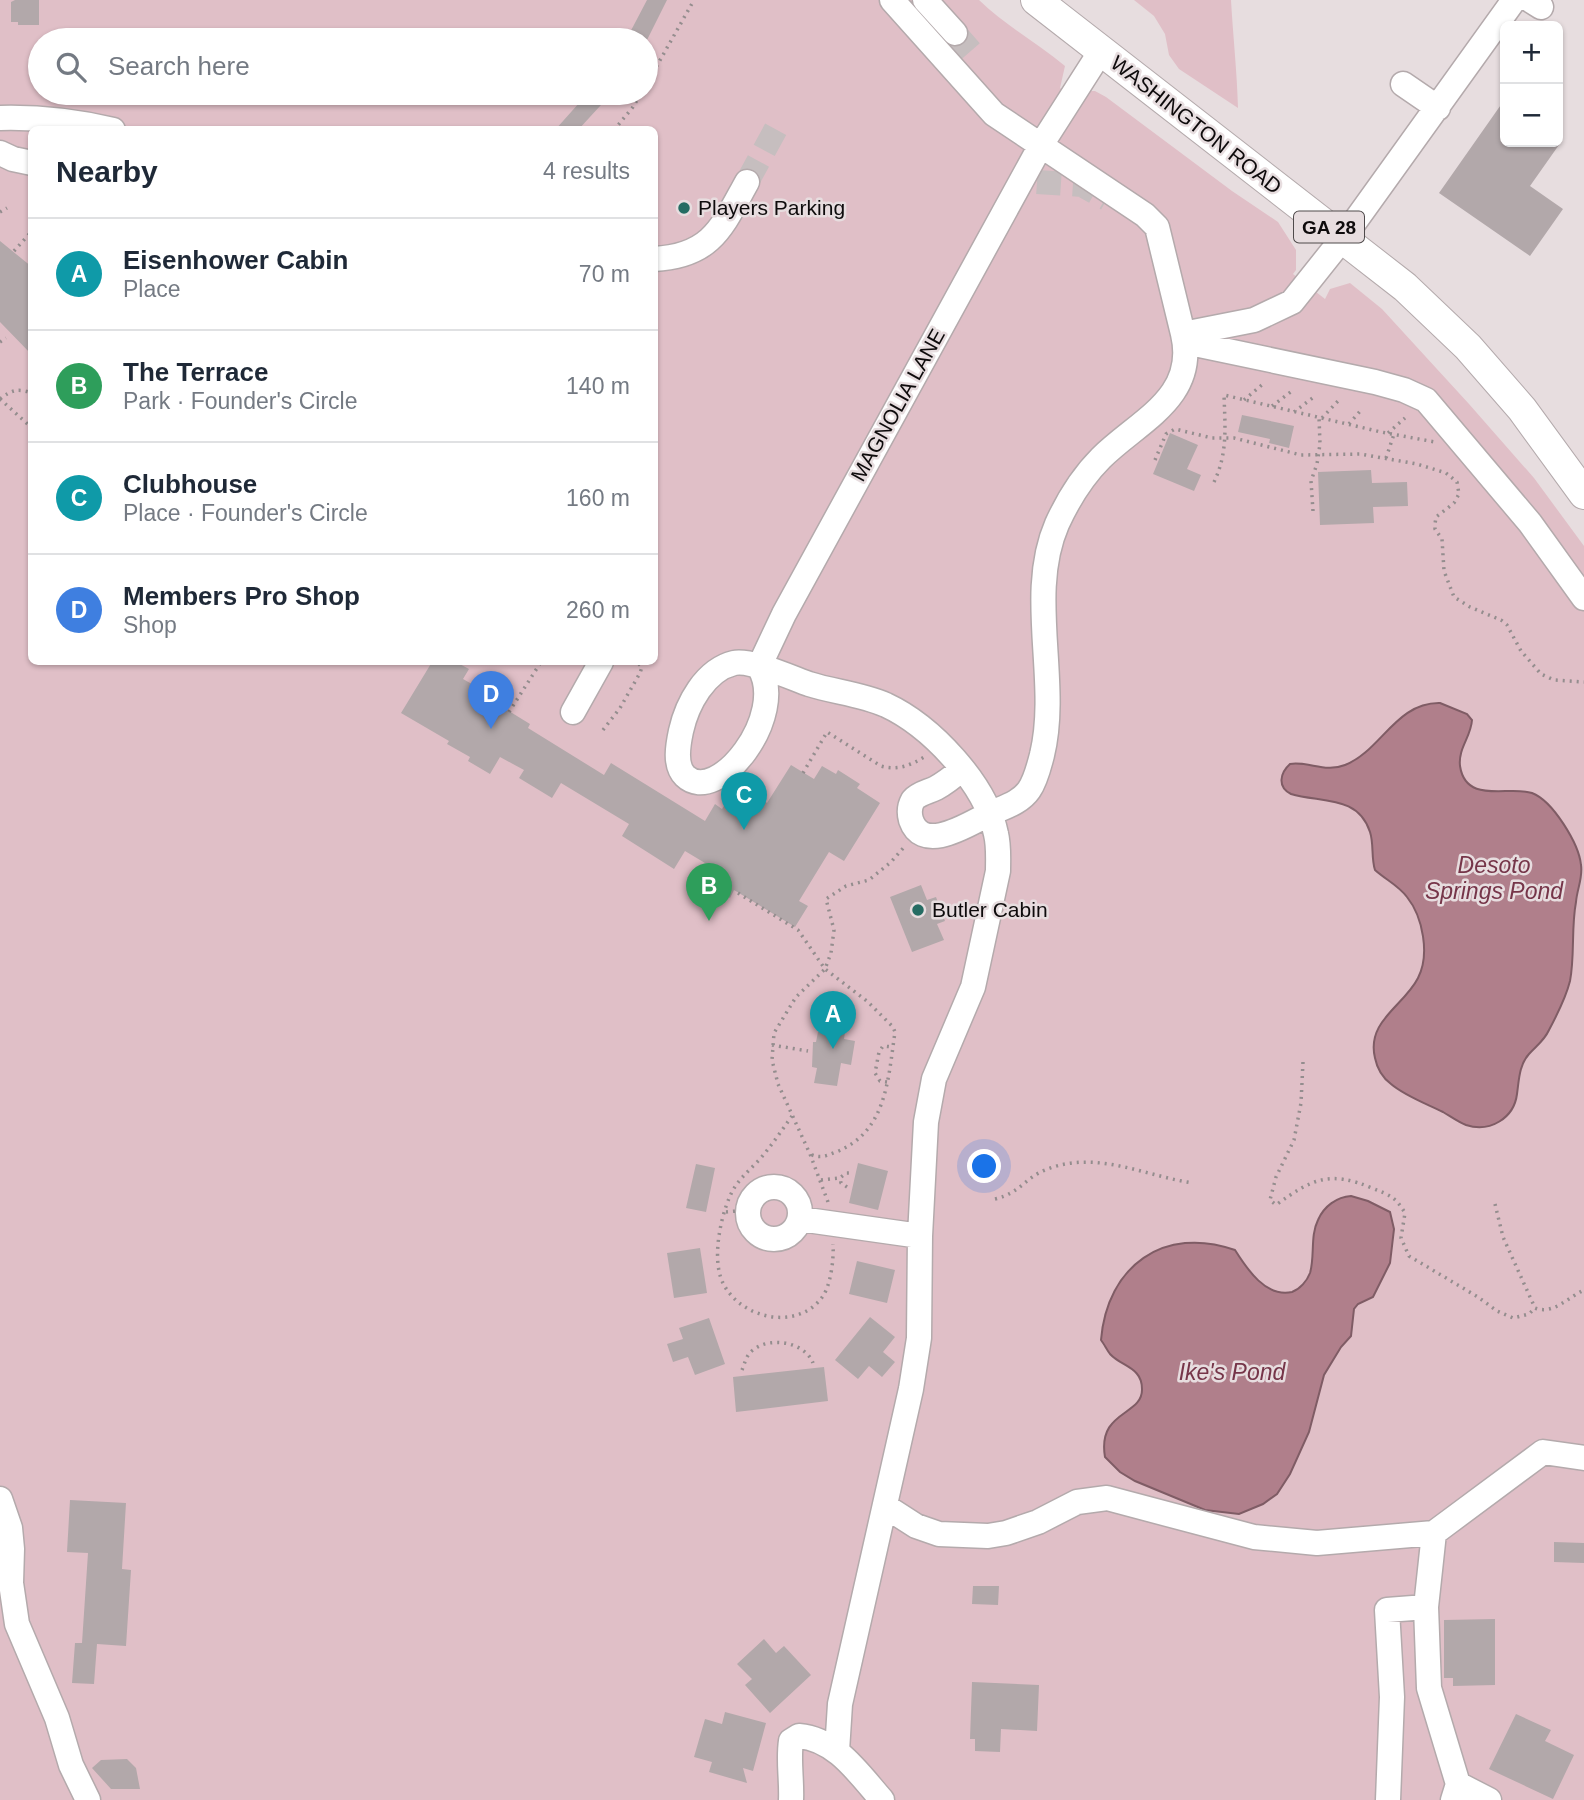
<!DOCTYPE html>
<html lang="en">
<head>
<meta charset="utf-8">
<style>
	:root { --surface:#fff; --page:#f2f2f3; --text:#1f2937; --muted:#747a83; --line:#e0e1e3; --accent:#256c63 }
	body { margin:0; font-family:Arial,sans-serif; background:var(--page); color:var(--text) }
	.controls { position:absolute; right:21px; top:21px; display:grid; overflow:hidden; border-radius:10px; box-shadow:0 2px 5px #0004 }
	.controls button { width:63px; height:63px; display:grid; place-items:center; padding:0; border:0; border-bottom:2px solid var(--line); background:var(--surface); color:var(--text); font:35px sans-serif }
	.you { position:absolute; left:985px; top:1167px; width:24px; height:24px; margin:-18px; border:5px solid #fff; border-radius:50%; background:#1a73e8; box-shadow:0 0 0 10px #1a73e833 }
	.badge { display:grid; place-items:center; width:46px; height:46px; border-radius:50%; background:var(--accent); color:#fff; font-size:23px; font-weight:700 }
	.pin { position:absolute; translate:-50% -58px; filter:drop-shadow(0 2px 4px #0008) }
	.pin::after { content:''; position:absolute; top:37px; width:24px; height:21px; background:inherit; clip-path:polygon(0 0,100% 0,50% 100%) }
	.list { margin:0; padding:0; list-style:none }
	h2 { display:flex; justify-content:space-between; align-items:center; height:91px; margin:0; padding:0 28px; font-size:30px }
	h2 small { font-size:23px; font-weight:400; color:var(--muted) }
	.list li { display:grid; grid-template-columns:46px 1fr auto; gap:21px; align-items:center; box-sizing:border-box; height:112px; padding:0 28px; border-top:2px solid var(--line) }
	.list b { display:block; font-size:26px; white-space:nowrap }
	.list p { margin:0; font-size:23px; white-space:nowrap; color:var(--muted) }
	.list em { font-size:23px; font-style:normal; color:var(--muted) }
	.icon { flex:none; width:38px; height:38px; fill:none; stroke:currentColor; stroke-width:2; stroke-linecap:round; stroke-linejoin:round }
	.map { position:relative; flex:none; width:1584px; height:1800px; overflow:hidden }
	.search { position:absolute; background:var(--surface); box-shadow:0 2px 5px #0004; left:28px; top:28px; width:630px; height:77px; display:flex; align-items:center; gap:18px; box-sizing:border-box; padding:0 24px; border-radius:38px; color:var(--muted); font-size:26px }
	.panel { position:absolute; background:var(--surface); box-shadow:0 2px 5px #0004; left:28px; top:126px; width:630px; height:539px; border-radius:10px }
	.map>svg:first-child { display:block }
	.green { fill:#e0bfc7; fill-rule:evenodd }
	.water { fill:#b07f8b; stroke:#7f5c65; stroke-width:2 }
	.building { fill:#b2a8aa }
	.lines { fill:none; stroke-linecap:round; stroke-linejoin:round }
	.minor-tunnel { stroke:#c6bebf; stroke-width:24; stroke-dasharray:24 12; stroke-linecap:butt }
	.minor-casing { stroke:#b4aaac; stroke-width:27 }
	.major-casing { stroke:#b4aaac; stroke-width:32 }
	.path { stroke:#948d8e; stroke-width:3.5; stroke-dasharray:2 5; stroke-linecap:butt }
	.minor { stroke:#fff; stroke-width:24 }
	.major { stroke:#fff; stroke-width:30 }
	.poi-dot { fill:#256c63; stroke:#e7dddf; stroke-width:2.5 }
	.labels { text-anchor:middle; stroke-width:5; stroke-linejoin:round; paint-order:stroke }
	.shield { fill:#e7dddf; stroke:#4f4a4b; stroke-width:2 }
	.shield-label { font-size:19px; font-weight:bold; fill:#0e0b0c }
	.street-label { font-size:21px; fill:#0e0b0c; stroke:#e7dddf }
	.poi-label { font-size:21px; fill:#0e0b0c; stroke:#e7dddf; text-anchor:start }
	.water-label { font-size:23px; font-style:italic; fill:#763549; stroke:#e7dddf }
</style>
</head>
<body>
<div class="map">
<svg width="1584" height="1800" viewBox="0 0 1584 1800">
	<rect width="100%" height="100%" fill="#e7dddf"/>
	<path class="green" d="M0 0H979C1005 25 1037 43 1065 66L1060 88 1076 101 1084 91H1095L1106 97 1232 191 1278 222 1296 250V270L1293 274 1325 299 1330 289 1350 283 1382 309 1469 404 1534 478 1584 546V1800H0ZM40 40H646V93H40ZM32 130H654V662H32Z
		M1134 0H1231C1233 36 1237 71 1238 108L1179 69 1169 55 1165 34 1154 16Z"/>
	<path class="water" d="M1440 703 1467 714 1472 720C1471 737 1458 748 1460 766 1466 805 1509 785 1532 793 1553 801 1579 844 1581 865 1583 878 1577 889 1576 902 1571 928 1575 955 1570 981 1566 997 1557 1015 1549 1030 1544 1041 1536 1046 1529 1054 1519 1065 1519 1080 1517 1094 1514 1118 1490 1133 1466 1125 1458 1122 1450 1116 1443 1112 1427 1104 1405 1096 1391 1084 1383 1078 1377 1068 1375 1058 1366 1021 1404 1006 1418 978 1430 955 1423 917 1407 897 1398 885 1386 880 1375 870 1371 858 1374 844 1370 832 1358 795 1321 803 1291 794 1277 787 1280 773 1290 764 1309 761 1325 773 1345 765 1381 751 1396 702 1440 703Z
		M1351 1196 1368 1201 1390 1212 1394 1229 1390 1263 1373 1297 1358 1304 1354 1309 1351 1336 1341 1347 1324 1375 1309 1432 1290 1474 1277 1494 1263 1504 1239 1514 1205 1510 1135 1481 1120 1472 1105 1457C1097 1410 1143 1416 1142 1389 1142 1367 1122 1367 1110 1354 1107 1350 1104 1344 1101 1340 1107 1266 1164 1225 1235 1250 1247 1269 1266 1298 1292 1292 1300 1289 1307 1281 1310 1273 1315 1256 1310 1236 1318 1220 1324 1206 1337 1197 1351 1196Z"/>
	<path class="building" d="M15 0H39V25H18V22H11V2Z
		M647 0H667L647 40H626Z
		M588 93H612L578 130H555Z
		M1505 99V142H1561L1530 186 1563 209 1530 256 1439 193Z
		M0 241 32 267V355L0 322Z
		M1242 415 1294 426 1289 448 1269 443 1270 439 1238 432Z
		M1170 433 1198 445 1187 469 1201 475 1194 491 1153 474Z
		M1371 470 1372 483 1407 482 1408 506 1373 507 1374 523 1320 525 1318 472Z
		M432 662H456L469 669 463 679 493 696 491 700 530 724 528 728 604 775 611 763 705 821 715 804 722 809 732 793 757 808 762 799 767 803 791 765 814 779 822 766 836 774 838 770 860 784 857 788 880 803 844 861 829 852 799 901 808 906 795 927 734 890 730 898 701 880 710 866 685 851 674 869 622 836 629 824 561 783 552 798 519 778 524 770 500 757 490 774 468 761 470 757 447 744 449 741 401 713Z
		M921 885 927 900 936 897 945 921 937 924 944 940 912 952 890 897Z
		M825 1015 847 1019 844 1039 855 1041 851 1065 841 1063 837 1086 814 1083 817 1068 812 1067 813 1042H816L818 1032H822Z
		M858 1163 888 1171 878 1210 849 1203Z
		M696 1164 715 1168 706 1212 686 1208Z
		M700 1248 707 1293 674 1298 667 1253Z
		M857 1261 895 1270 887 1303 849 1294Z
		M870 1317 895 1337 883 1352 895 1362 882 1377 869 1366 858 1379 835 1360Z
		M709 1318 725 1364 695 1375 688 1357 673 1362 667 1344 683 1339 679 1328Z
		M824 1367 828 1401 736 1412 733 1377Z
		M70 1500 126 1503 122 1569 131 1570 126 1646 97 1644 94 1684 72 1683 75 1643H82L88 1553 67 1552Z
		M1554 1542 1584 1543V1563L1554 1562Z
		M973 1586H999L998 1605 972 1604Z
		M1495 1619V1685L1453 1686V1678H1444V1620Z
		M764 1639 776 1653 784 1646 811 1675 770 1713 745 1685 752 1679 737 1664Z
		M972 1682 1039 1685 1037 1731 1001 1729 1000 1752 975 1751V1739H970Z
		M725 1712 766 1723 753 1771 743 1768 747 1783 709 1772 712 1762 694 1757 705 1719 722 1724Z
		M1516 1714 1551 1730 1545 1741 1574 1755 1553 1799 1489 1769Z
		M127 1759 136 1768 140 1789H111L92 1768 101 1760Z"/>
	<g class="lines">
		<path class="minor-tunnel" d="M955 33 975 56
			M747 182 778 125
			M1037 182 1082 185 1107 199"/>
		<defs>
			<path id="minor" d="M892 0 994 114 1145 215 1157 227 1183 334 1254 320 1292 302 1343 238 1514 0
				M925 0 955 33
				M1530 0 1541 7
				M1403 84 1438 108
				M0 118C39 117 75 121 113 130
				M0 153 13 159 32 163
				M654 259C712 256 722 227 747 182
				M1185 342 1375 382 1404 390 1426 400 1530 523 1584 598
				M759 667C789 715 717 807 685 776 674 765 678 745 681 731 687 704 705 670 734 663 750 659 792 678 809 684 834 692 861 694 886 705 931 726 986 784 996 834 999 846 998 859 998 871L973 987 934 1079 926 1122 920 1236 919 1338 911 1389 840 1704 837 1751
				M759 667 784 614 1041 145 1101 51
				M573 712 601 662
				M962 769C954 776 945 783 936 788 928 792 919 793 913 800 909 807 909 813 911 820 923 855 970 823 989 814 1004 807 1020 803 1029 790 1036 780 1039 766 1042 755 1060 681 1026 595 1057 524 1068 500 1082 477 1101 458 1138 421 1198 398 1183 334
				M748 1213a26 26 0 1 1 52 0a26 26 0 1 1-52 0Z
				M800 1219 920 1236
				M0 1499 10 1528 12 1549 11 1583 17 1624 57 1718 71 1765 88 1800
				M885 1506 916 1526 939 1534 988 1536 1006 1533 1038 1522 1077 1502 1107 1498 1254 1537 1317 1543 1434 1533 1543 1452 1584 1458
				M1434 1533 1426 1607 1429 1688 1458 1784 1453 1800
				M1458 1784 1489 1800
				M791 1800C792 1780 788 1760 791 1741L799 1736C836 1739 859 1774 882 1800
				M1388 1800 1392 1697 1387 1610 1426 1607"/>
			<path id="major" d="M1036 0 1405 287 1468 347 1522 409 1584 494"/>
		</defs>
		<use href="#minor" class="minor-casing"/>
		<use href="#major" class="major-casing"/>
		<path class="path" d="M646 85 694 0
			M614 130 633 107 641 93
			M0 212 7 208
			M14 251 31 232
			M0 342 6 338
			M0 399 32 428
			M0 399C12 390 17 388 32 393
			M1244 400 1263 384
			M1272 406 1292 391
			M1294 412 1315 396
			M1322 418 1338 401
			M1349 424 1362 409
			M1388 433 1405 418
			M1386 458 1394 434
			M1155 460 1166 434 1175 429 1212 438H1234L1301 455 1360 454 1417 464 1446 473 1457 482 1459 494 1454 503 1436 517 1435 524V529L1442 539 1444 571 1454 597 1470 607 1501 620 1507 625 1521 651 1541 674 1554 680 1584 682
			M1214 482C1228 453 1225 426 1224 395L1381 432 1435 442
			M1313 511 1311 481 1317 464 1320 444 1319 417
			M509 712 541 662
			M603 730 620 708 640 673 642 667 637 662
			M803 773 827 732 881 766C898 771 911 765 926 756
			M738 893 798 930 825 969 868 1002 893 1027 895 1032C888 1079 887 1132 836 1152 826 1156 820 1159 810 1154
			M772 1045 808 1051
			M1303 1062 1301 1103 1294 1140 1276 1177 1270 1200 1276 1205C1312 1179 1329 1170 1372 1188 1389 1195 1395 1196 1405 1213L1401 1238 1409 1256 1478 1297 1497 1311 1513 1318 1529 1314 1535 1308
			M887 1082 880 1081 875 1073 879 1052 883 1046 893 1047
			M792 1116C782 1130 772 1145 760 1159 749 1171 737 1180 730 1196 720 1219 711 1262 724 1285 743 1320 799 1331 823 1296 831 1284 834 1258 833 1244
			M821 1180 840 1178
			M847 1187 841 1183 840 1178 846 1173H850
			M995 1199C1020 1193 1025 1178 1045 1170 1096 1149 1144 1176 1193 1183
			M828 1202 810 1154 778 1084 772 1060 774 1033 796 997 825 969 831 953 834 930 826 899 846 886 869 880 891 862 906 845
			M1495 1204 1503 1237 1535 1308C1553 1315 1567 1298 1584 1290
			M726 1212 748 1210
			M742 1370C745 1363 746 1355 753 1350 770 1336 805 1342 813 1363"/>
		<use href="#minor" class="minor"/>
		<use href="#major" class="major"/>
	</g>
	<g class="poi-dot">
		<circle cx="684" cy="208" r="7"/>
		<circle cx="918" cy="910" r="7"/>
	</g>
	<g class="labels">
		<rect class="shield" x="1294" y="211.5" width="70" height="31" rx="5"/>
		<g class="shield-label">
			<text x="1329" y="234">GA 28</text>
		</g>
		<g class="street-label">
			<text transform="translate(1196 125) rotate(38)" y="7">WASHINGTON ROAD</text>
			<text transform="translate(898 405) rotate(-61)" y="7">MAGNOLIA LANE</text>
		</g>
		<g class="poi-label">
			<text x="698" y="215">Players Parking</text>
			<text x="932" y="917">Butler Cabin</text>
		</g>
		<g class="water-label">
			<text x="1494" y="873">Desoto<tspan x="1494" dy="26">Springs Pond</tspan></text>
			<text x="1232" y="1380">Ike's Pond</text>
		</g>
	</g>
</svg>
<div class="controls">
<button>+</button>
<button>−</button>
</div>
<div class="you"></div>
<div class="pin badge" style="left:833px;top:1049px;background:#0f9aa8">A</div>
<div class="pin badge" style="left:709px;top:921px;background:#2e9e5b">B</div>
<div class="pin badge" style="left:744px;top:830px;background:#0f9aa8">C</div>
<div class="pin badge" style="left:491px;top:729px;background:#3f7fe0">D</div>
<div class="search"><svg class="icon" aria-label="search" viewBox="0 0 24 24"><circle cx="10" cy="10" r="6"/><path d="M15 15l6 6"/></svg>Search here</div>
<section class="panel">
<h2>Nearby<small>4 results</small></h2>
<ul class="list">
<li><span class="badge" style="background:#0f9aa8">A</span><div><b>Eisenhower Cabin</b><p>Place</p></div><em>70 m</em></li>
<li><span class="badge" style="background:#2e9e5b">B</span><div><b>The Terrace</b><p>Park · Founder's Circle</p></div><em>140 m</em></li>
<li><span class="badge" style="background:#0f9aa8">C</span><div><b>Clubhouse</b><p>Place · Founder's Circle</p></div><em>160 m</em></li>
<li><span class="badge" style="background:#3f7fe0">D</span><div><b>Members Pro Shop</b><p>Shop</p></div><em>260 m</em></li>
</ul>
</section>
</div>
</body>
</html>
